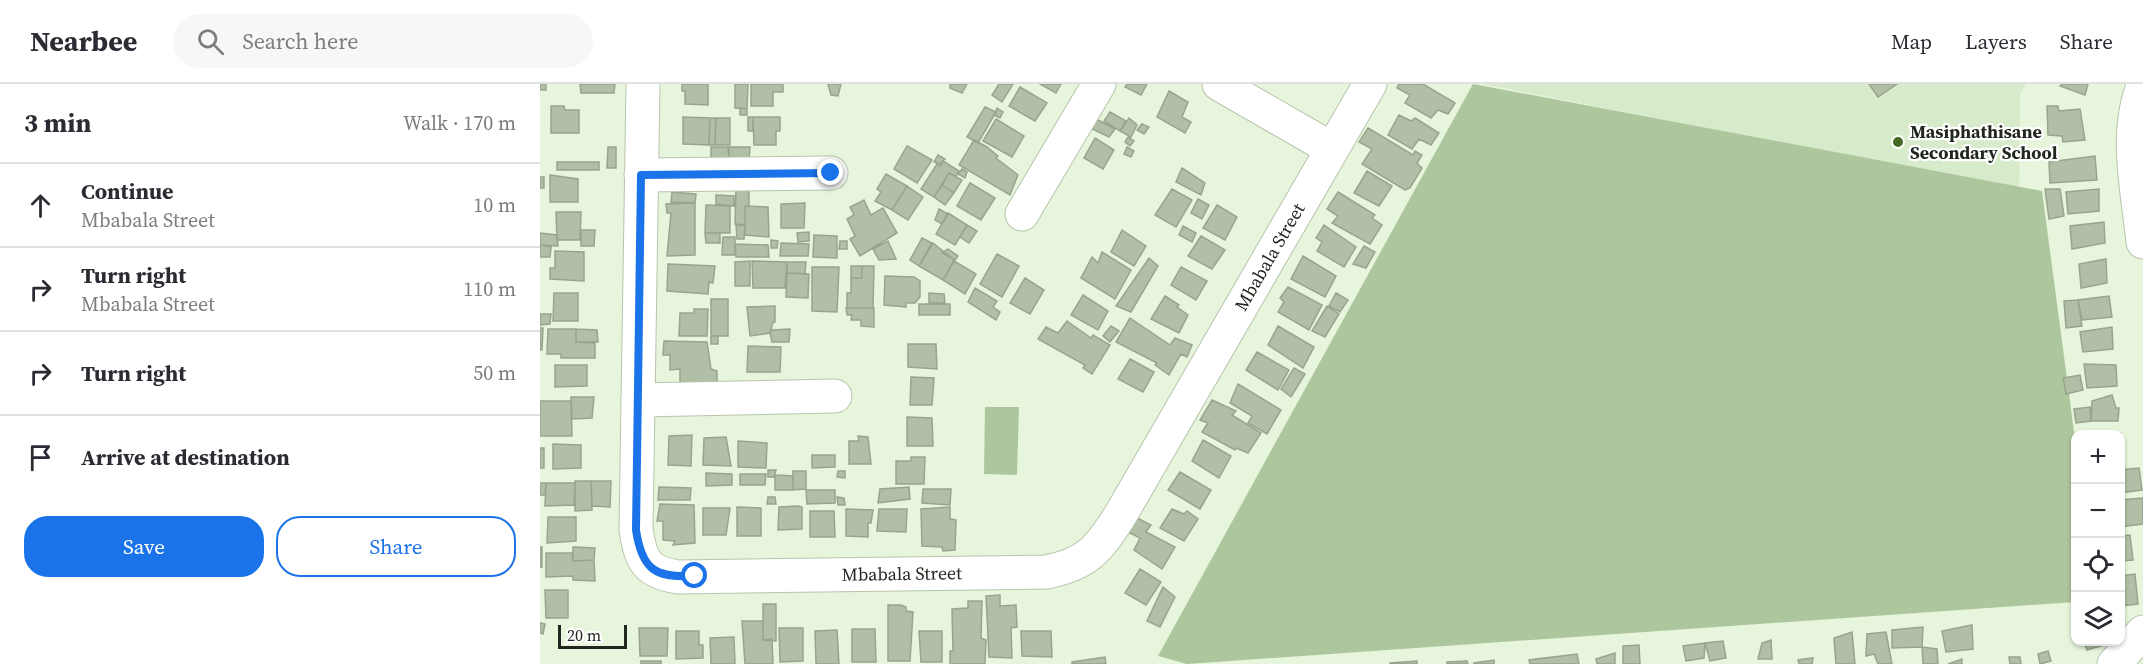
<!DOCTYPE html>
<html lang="en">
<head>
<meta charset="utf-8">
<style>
	:root { --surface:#fff; --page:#f7f7f7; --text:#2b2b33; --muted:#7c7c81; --line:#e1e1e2; --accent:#1a73e8 }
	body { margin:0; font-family:"Source Serif 4",serif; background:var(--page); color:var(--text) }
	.controls { position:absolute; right:18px; bottom:18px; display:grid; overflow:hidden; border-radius:12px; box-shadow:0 2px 4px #0004 }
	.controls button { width:54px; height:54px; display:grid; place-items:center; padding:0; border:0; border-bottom:2px solid var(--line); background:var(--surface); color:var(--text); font:30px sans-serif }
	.scale { position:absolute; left:18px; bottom:15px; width:69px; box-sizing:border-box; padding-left:6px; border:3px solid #21271e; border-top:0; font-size:16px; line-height:21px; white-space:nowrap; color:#21271e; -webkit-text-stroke:4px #fff; paint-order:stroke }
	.stop { position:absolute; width:18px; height:18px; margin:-14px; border:4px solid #1a73e8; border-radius:50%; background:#fff }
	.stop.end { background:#1a73e8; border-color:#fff; box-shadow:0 2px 6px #0008 }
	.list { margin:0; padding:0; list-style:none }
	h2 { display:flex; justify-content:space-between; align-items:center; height:78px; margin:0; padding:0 24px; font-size:26px }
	h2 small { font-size:20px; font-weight:400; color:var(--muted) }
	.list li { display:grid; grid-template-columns:39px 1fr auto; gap:18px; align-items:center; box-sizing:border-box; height:84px; padding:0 24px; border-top:2px solid var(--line) }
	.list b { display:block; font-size:22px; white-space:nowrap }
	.list p { margin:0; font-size:20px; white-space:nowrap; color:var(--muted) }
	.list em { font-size:20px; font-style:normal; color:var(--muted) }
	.actions { display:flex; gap:12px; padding:18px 24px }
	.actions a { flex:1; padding:14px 0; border:2px solid var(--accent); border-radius:24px; text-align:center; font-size:21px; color:var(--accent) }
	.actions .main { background:var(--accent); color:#fff }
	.icon { flex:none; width:33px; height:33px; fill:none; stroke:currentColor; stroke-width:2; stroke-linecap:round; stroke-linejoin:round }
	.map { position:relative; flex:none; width:1603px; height:580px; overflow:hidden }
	header { display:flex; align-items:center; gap:36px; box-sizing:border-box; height:84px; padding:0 30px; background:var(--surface); border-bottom:2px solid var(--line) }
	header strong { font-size:28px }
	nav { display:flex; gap:33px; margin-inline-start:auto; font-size:21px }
	.search { width:420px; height:54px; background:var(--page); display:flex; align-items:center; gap:15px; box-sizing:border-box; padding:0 21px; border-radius:33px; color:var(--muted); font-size:22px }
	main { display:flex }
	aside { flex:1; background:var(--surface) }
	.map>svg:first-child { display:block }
	.built { fill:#d7eaca }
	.green { fill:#aec69d }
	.building { fill:#b0bfa6; stroke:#97a58d; stroke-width:1.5 }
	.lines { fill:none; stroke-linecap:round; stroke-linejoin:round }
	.minor-casing { stroke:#b7c5ad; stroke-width:35 }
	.minor { stroke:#fff; stroke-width:33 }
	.route { stroke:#1a73e8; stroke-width:8 }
	.poi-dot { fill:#446922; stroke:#fff; stroke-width:2 }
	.labels { text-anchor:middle; stroke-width:4.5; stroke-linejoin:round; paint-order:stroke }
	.poi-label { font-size:18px; font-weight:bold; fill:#21271e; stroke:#fff; text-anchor:start }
	.street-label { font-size:18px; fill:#21271e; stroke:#fff }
</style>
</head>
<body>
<header>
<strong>Nearbee</strong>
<div class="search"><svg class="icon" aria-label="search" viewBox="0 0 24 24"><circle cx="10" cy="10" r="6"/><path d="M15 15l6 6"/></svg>Search here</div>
<nav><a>Map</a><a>Layers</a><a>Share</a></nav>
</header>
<main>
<aside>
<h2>3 min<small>Walk · 170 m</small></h2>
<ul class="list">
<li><svg class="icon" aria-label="ahead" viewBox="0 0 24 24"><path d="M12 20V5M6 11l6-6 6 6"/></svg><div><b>Continue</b><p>Mbabala Street</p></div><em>10 m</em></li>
<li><svg class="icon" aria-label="right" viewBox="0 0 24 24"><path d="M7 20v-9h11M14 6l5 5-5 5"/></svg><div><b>Turn right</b><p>Mbabala Street</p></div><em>110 m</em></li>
<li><svg class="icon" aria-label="right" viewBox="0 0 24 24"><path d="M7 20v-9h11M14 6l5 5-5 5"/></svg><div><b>Turn right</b></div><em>50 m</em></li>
<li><svg class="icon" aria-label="arrive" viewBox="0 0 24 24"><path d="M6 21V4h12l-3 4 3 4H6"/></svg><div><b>Arrive at destination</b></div></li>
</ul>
<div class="actions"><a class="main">Save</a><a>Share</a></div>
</aside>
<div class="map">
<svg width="1603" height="580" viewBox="0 0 1603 580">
	<rect width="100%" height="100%" fill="#e6f5db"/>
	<path class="built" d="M943 0H1486L1480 10 1479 106Z"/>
	<path class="green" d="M933 0 1502 107 1535 355V518L647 580 618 572Z
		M445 323H479L477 391 444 390Z"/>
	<path class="building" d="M0 0H6V6H0Z
		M40 0H75L74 9H41Z
		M142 0H168V21L145 20V7H142Z
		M195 0H208L207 25 195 24Z
		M211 0H243V8H233V22H211Z
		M288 0H301L298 12 291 11Z
		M410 0H427L422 9 410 4Z
		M459 0H473L462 18 452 11Z
		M500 0H521L516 9Z
		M587 0H607L601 11 585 3Z
		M859 0H883L915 19 908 30 898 26 891 34 865 19 870 11 857 4Z
		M1329 0H1357L1338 13Z
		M1522 0H1548L1545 11 1520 2Z
		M480 3 507 19 495 37 469 22Z
		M629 7 648 18 642 33 651 38 645 49 617 33Z
		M11 22H24L25 26H39V49H11Z
		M1507 22H1518L1519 27 1540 25 1545 56 1523 58 1522 52 1508 51Z
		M445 23 456 28 438 59 427 53Z
		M200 24 207 25V31H200Z
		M457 24 463 28 460 34 454 31Z
		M570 28 586 37 580 47 564 37Z
		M859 31 871 37 875 34 899 49 891 61 879 55 872 65 848 51Z
		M143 33 170 34 169 61 143 60Z
		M208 33H213V47H208Z
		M213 33H240V47H236V61H214Z
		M170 34H176L175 61H169Z
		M176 34H190V61H175Z
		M589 34 597 41 591 53 580 47Z
		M456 35 484 52 472 73 443 57Z
		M556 35 575 45 569 53 550 44Z
		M602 40 609 43 604 50 597 46Z
		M828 44 873 71 875 67 882 71 877 79 882 84 870 104 865 106 822 80 832 65 819 58Z
		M588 53 594 57 590 62 585 58Z
		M555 54 574 66 563 85 544 74Z
		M434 56 447 63 458 72 456 74 478 91 470 111 419 81Z
		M367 62 392 76 377 99 354 85Z
		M68 63H76V84H67Z
		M171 63H189V76H171Z
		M188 63H210L209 76H189Z
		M587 63 594 67 591 73 584 70Z
		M398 71 405 75 400 80 394 78Z
		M1555 72 1557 96 1510 99 1509 78Z
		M403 77 419 87 416 93 409 89 394 113 381 105 397 80 400 82Z
		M17 78H59V86H17Z
		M642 84 665 99 661 111 636 98Z
		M422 85 427 88 425 94 418 90Z
		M827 87 852 102 839 122 814 109Z
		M409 89 422 96 414 109 402 101Z
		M346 90 367 102 352 126 335 117 341 108 337 105Z
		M10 91 38 95V118H10Z
		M0 93H4V104H0Z
		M430 99 455 114 441 136 417 122Z
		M402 101 414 109 405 121 394 113Z
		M367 102 383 113 368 136 352 126Z
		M196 103 209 104V122H205V141L195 140Z
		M632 105 652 116 636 143 615 131Z
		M1505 105H1520L1524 132 1509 135Z
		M1559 105V127L1528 130 1526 108Z
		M132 108 156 110 155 119 131 118Z
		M798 108 835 131 832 134 842 141 830 160 792 139 798 132 787 125Z
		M176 111 194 112V122L176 120Z
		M658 115 669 121 662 135 651 129Z
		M324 116 331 131 343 124 357 149 320 172 310 155 315 152 307 135 314 131 310 123Z
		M155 119V171L127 172 131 129H127L126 120Z
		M265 119 264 144H241V120Z
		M166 121 190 122V149H165Z
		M677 121 697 133 685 156 663 144Z
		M205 122 228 123 229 153 205 151Z
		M399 125 408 130 402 140 395 136Z
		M16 128H41L40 156H17Z
		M408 129 427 141 415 161 396 150Z
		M1564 138 1565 159 1532 165 1530 142Z
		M196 141H205L204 155H197Z
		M427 141 437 147 429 159 420 153Z
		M784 141 816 163 804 183 777 167 782 158 776 154Z
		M643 142 656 149 652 158 639 151Z
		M41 146H55L54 162H41Z
		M582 146 606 162 594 182 571 168Z
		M269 148V157L258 158 257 149Z
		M0 149 17 151 18 162 0 161Z
		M165 149H180V159H166Z
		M274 151 297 152V174L273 173Z
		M661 152 685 166 672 185 648 172Z
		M183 153H195V171H182Z
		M382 154 392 159 379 182 370 176Z
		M231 156 238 157 237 164H231Z
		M300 157H307V165H299Z
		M348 157 356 175 339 176 333 165Z
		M241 159 269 160 268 172H240Z
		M393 159 414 176 403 196 379 182Z
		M195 160 228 161 229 173H196Z
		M0 161 11 163 10 173H0Z
		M824 162 835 168 826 184 813 180Z
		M408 165 418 172 415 176 402 169Z
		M15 167 44 168V197L10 195V184H15Z
		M562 168 591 186 575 215 541 194 552 173 558 179Z
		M457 170 479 182 462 213 440 200Z
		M763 172 796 192 785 213 751 195Z
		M609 174 618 182 591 228 576 222Z
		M1566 175 1567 199 1541 204 1539 180Z
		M210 177V202H195V178Z
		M212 177 247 178 245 204H213Z
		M414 177 436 190 425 210 403 196Z
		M247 178H266L265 190 247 189Z
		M128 180 175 182 173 199 169 198 168 210 127 207Z
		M311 182H322V194H311Z
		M322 182H334L333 224H307V209H311V194H322Z
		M272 183H299L297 228 272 227Z
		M641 183 667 197 656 216 631 201Z
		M247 189 269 190 268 214 246 213Z
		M345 192 374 193 380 197V213L375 219H366V223L344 221Z
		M485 194 504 206 490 230 470 219Z
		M748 203 782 221 769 246 738 228 744 218 740 214Z
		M435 204 457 217 453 223 460 228 456 236 428 218Z
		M14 209H38V237H13Z
		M389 209 404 210 405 219H389Z
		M796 209 808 216 800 228 789 222Z
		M543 211 568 227 558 246 531 231Z
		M625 212 639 221 637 223 648 231 639 249 611 235Z
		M1569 212 1572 233 1542 236 1538 216Z
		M171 215H188V252H171Z
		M1538 216 1542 242 1526 244 1524 217Z
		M379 220H410V231H379Z
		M235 222V238H233L230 249 210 252 207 223Z
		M787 222 799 230 785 253 772 247Z
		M306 224H334V243L321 242V236H311L312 231H307Z
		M154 225H168L167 252H139L140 229H154Z
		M0 230H11L10 240 0 241Z
		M590 234 630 261 635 254 652 261 647 273 641 270 629 291 615 281 617 279 576 258Z
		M527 237 551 254 553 251 570 261 552 290 543 284 545 281 498 255 506 243 518 249Z
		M571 242 579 247 570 258 563 252Z
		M738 242 774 263 763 284 728 261Z
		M1572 243 1573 265 1543 268 1540 248Z
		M0 244H3L2 266H0Z
		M8 245H36V258L55 259V274H21V270H7Z
		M36 245 57 246 58 258H36Z
		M250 245 249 258H232L230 249 232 246Z
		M171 252H178V260H171Z
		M124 257 167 258 171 285 177 287V301H140V285L130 286V271H123Z
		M368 260H396L397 285 368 283Z
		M208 262 241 263 240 288H207Z
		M717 268 749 286 738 306 706 286Z
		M590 275 614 288 603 308 578 295Z
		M1544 280 1576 281 1577 302 1547 304Z
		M15 281H47V302L15 303Z
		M754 284 765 290 751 313 741 305Z
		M1540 291 1543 306 1526 310 1523 294Z
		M371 293 394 294 392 321H370Z
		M698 300 741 326 727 350 708 339 712 332 690 319Z
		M1572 311 1576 324H1579L1578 337H1551L1552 317Z
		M31 313H54L52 334 32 335Z
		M672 316 696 327 692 331 721 349 708 369 696 364 695 366 662 348 668 339 660 336Z
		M0 317H31L32 352H0Z
		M1550 323 1551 337 1536 339 1534 325Z
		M367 333 392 334 393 362H367Z
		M1580 349 1584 373H1580V350H1569Z
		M152 351 151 382 128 381 129 352Z
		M318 352 328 353 331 380H309V357H319Z
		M186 353 191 382 163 381 164 354Z
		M663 356 691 372 679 394 652 377Z
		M198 357 227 359 226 384 198 383Z
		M13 360 41 361V384L13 385Z
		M0 364H4V384H0Z
		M272 371H295V383L272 384Z
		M371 373H385L384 400H356V377H371Z
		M1599 384 1602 406 1580 409V386Z
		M228 386H236L234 393H228Z
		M253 387H266V405L253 406Z
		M298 387H305V394L297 393Z
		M640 388 671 406 660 425 628 406Z
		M166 389 192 390V401L166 402Z
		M200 390H226L225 401H200Z
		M235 391 253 392V406H235Z
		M35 397H51L52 426 35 427Z
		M51 397H71L70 423 52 422Z
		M0 399H6L5 411H0Z
		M6 399H35L34 421 5 422Z
		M119 403 151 404 150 416H118Z
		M369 403 370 415 338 419 340 405Z
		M383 405H411L410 421 382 419Z
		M266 406H295V419L267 420Z
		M228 413H235L236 420H227Z
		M297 413 304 414 305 421H298Z
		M1603 414V440L1580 443V416Z
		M120 420 154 421 155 459 133 461 135 457 123 456V437H117Z
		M258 422 262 423V445L238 446 239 423Z
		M197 423 221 424V452H197Z
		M410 423V435L416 436 415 466 403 467 402 463 382 462 381 425Z
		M163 424H190L186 451H163Z
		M306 425 333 426 331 439H328V453L306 452Z
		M339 425H367L366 448 337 447Z
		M632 425 644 430 647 427 658 435 644 457 620 444Z
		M270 427H294L295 453H270Z
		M8 433H36V457L7 459Z
		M595 433 611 441 606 448 635 463 622 485 594 466 600 454 586 447Z
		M1590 451 1593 476 1580 477V452Z
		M0 463H2V483H0Z
		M33 463 55 464 54 476 33 477Z
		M6 469H32L33 477 54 476 55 497 33 496V492L6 493Z
		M600 485 621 498 606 521 585 509Z
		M1595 490 1598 520 1580 522V492Z
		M623 503 635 513 620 543 607 537Z
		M5 506H28V534H6Z
		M460 511V522L476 521 477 543 471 544 472 574 449 573 446 512Z
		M428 517H442L441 554 446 556 445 580H410V567H413L412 525 428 524Z
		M223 520H236V557L223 556Z
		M348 521H361L366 523V527L373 528 370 577H348Z
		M202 537H223V556L232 555 233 580H205Z
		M0 539 5 540 3 550 0 549Z
		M1432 541 1433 565 1406 568 1402 547Z
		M1383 543 1382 563 1352 564V546Z
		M99 544H128L127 572H100Z
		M239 544H263V577L240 578Z
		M312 545H335L336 578H312Z
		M297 546 299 580H276L275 547Z
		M136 547H159V561H163V574L136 575Z
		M379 547H402V578H381Z
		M481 547H511L512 573 482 572Z
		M1312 548 1315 580H1296L1294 554Z
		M1346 548 1352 580H1338L1334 570 1326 572 1327 550Z
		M194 553 195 580H171L170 554Z
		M1231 556 1232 575H1218L1222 559Z
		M1183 557 1186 574 1170 577 1165 559Z
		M1544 558H1563L1564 561 1547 566Z
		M1165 559 1164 574 1146 577 1143 562Z
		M1099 561 1100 580H1083V562Z
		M1382 563 1397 565 1398 580H1383Z
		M1508 567 1511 577 1500 580 1498 570Z
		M1075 569V580H1057L1056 575Z
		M1037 570 1039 580H990L989 576Z
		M565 573 566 580H532V578Z
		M1469 573H1480L1481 580H1470Z
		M1273 574 1272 580H1259L1258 576Z
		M1422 575V580H1408Z
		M954 576V580H934V579Z
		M101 577H121V580H101Z
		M877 577V580H850V579Z
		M927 577 928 580H907V578Z"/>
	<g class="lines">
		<defs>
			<g id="minor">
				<path id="s1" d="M103 0 96 446C101 477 106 488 138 493L506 488C548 480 559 465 581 430L830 0"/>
				<path d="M679 0 792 65"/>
				<path d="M1603 2C1584 50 1598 108 1603 158"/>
				<path d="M101 91 291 89"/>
				<path d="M482 130 559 0"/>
				<path d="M98 316 295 312"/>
				<path d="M1574 580 1603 548"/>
			</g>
		</defs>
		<use href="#minor" class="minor-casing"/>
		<use href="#minor" class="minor"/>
	</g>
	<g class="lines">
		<path class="route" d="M155 492C115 494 102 486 96 446L101 91 291 89"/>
	</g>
	<circle class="poi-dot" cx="1358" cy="58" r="6"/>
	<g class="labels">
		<g class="poi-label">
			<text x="1370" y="54">Masiphathisane<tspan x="1370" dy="21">Secondary School</tspan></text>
		</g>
		<g class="street-label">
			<text dy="6" stroke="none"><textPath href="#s1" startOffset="1280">Mbabala Street</textPath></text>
			<text dy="6" stroke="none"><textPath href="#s1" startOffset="740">Mbabala Street</textPath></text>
		</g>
	</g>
</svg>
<div class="controls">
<button>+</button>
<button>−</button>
<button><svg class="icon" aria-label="locate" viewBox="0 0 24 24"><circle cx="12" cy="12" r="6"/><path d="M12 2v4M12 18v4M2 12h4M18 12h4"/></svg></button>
<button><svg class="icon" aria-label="layers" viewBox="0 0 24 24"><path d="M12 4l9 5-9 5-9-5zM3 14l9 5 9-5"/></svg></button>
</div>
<div class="scale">20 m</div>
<div class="stop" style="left:155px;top:492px"></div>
<div class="stop end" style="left:291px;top:89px"></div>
</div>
</main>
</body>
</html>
